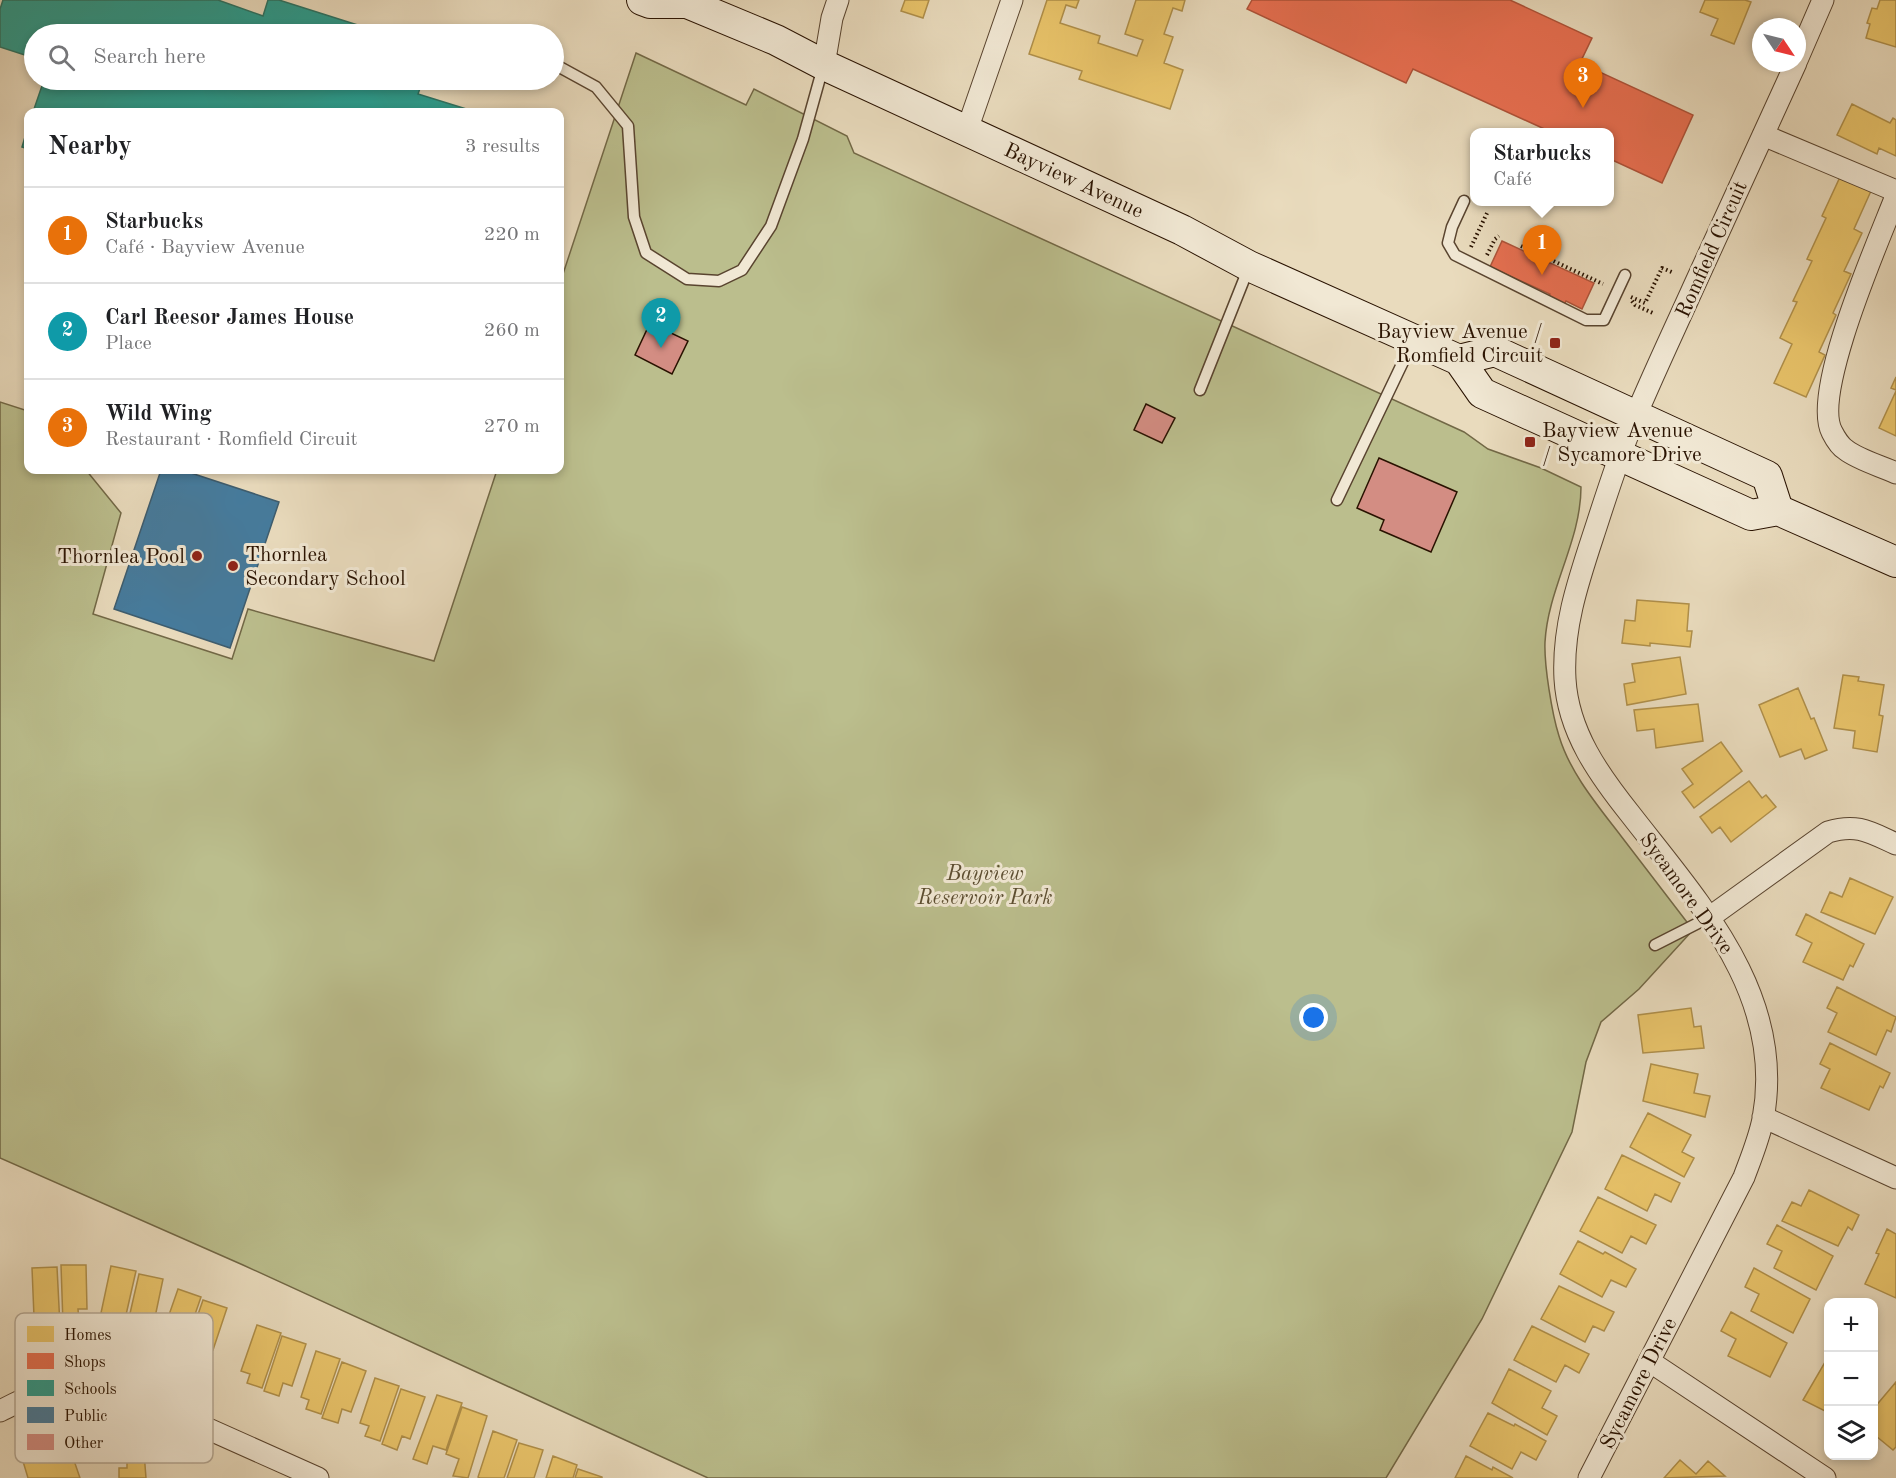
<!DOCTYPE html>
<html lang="en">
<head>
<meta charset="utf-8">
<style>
	:root { --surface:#fff; --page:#f2f2f2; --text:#202124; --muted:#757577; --line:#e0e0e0; --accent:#1a73e8 }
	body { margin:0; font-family:"Old Standard TT",serif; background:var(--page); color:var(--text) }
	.controls { position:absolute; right:18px; bottom:18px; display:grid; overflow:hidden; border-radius:12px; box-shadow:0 3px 9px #0003 }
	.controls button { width:54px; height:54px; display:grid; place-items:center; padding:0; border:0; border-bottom:2px solid var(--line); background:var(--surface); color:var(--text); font:30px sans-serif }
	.compass { position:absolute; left:1752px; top:18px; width:54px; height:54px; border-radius:50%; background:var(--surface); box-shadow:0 3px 9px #0003; rotate:125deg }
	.you { position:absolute; left:1314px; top:1018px; width:21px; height:21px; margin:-15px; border:4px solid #fff; border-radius:50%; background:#1a73e8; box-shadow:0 0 0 9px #1a73e833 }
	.badge { display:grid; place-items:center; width:39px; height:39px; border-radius:50%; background:var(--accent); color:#fff; font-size:20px; font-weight:700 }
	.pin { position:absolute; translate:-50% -50px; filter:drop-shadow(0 2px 3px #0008) }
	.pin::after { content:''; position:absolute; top:32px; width:21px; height:18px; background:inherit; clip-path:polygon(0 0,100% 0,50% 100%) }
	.popup { position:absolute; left:1470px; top:128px; width:144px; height:78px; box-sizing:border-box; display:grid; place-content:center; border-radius:12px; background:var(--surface); filter:drop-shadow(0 2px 4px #0005); font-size:20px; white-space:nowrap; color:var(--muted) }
	.popup b { font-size:22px; color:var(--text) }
	.popup::after { content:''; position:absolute; left:50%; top:100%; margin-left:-12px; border:12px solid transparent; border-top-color:var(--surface) }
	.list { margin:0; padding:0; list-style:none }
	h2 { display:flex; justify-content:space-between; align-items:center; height:78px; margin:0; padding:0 24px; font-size:26px }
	h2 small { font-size:20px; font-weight:400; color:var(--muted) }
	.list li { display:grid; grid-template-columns:39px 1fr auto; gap:18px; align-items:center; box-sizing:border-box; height:96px; padding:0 24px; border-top:2px solid var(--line) }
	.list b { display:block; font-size:22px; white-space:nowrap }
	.list p { margin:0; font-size:20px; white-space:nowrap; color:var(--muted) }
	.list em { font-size:20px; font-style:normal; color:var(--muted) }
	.icon { flex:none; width:33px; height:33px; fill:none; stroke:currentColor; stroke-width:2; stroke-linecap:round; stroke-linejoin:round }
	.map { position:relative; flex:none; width:1896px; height:1478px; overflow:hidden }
	.search { position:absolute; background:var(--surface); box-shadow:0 3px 9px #0003; left:24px; top:24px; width:540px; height:66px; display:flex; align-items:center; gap:15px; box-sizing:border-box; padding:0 21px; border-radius:33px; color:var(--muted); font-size:22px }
	.panel { position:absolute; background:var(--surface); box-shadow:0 3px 9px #0003; left:24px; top:108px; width:540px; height:366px; border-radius:12px }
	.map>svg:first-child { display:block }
	.green { fill:#bbbe8d; stroke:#726846; stroke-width:1.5 }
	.homes { fill:#e9c46a; stroke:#af8f4a; stroke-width:1.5 }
	.shops { fill:#e76f51; stroke:#ae5339; stroke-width:1.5 }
	.schools { fill:#2a9d8f; stroke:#2a7364; stroke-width:1.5 }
	.public { fill:#457b9d; stroke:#3d5c6e; stroke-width:1.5 }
	.building { fill:#d38d83; stroke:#291200; stroke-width:1.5 }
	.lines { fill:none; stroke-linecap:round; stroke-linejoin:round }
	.lane-casing { stroke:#59442f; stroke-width:13 }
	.street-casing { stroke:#59442f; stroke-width:23 }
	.secondary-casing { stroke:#291200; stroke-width:32 }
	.path { stroke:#291200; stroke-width:4; stroke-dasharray:1.5 3; stroke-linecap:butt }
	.lane { stroke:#f1e8d4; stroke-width:10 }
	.street { stroke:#f1e8d4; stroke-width:21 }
	.secondary { stroke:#f1e8d4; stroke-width:30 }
	.poi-dot { fill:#8f2418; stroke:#f1e8d4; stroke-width:2 }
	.labels { text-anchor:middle; stroke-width:6; stroke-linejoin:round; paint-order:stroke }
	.street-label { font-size:21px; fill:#291200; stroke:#f1e8d4 }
	.poi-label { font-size:21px; fill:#291200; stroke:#f1e8d4; text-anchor:end }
	.park-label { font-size:21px; font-style:italic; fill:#5c4e31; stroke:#f1e8d4 }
	.key { fill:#f1e8d4; stroke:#b5a894; stroke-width:1.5 }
	.key-label { font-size:16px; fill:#291200 }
</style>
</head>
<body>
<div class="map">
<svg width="1896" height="1478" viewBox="0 0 1896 1478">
	<rect width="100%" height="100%" fill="#e9dbbd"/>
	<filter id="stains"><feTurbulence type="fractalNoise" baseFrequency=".00333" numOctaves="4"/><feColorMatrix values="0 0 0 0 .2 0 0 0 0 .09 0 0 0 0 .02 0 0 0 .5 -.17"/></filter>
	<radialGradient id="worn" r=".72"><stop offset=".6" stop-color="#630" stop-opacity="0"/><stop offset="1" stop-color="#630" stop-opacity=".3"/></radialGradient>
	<path class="green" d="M636 53 746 105 754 89 847 136 854 153 1464 432 1488 449 1541 468 1581 487C1581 541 1548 588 1545 642 1544 665 1552 714 1559 736 1570 773 1598 806 1621 836 1645 867 1669 899 1693 930L1639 989 1601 1022 1586 1062 1572 1132 1482 1319 1386 1478H708L243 1265 0 1158V402L28 411V470H86L121 513 93 614 232 659 248 609 434 661 497 470H560V283Z"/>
	<path class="homes" d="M905 0H929L923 18 901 11Z
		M1047 0H1079L1076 8 1066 5 1060 23 1100 36 1098 43 1137 56 1143 40 1125 34 1136 0H1185L1182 11 1173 8 1164 34 1173 37 1164 63 1183 70 1170 109 1079 79 1082 71 1029 54Z
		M1705 0H1745L1751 2 1734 44 1711 35 1718 19 1700 12Z
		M1880 0H1896V47L1866 38 1870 24 1867 23 1872 8 1877 9Z
		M1852 104 1890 123 1893 118 1896 120V156L1879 148 1877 154 1837 135Z
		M1840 177 1871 191 1854 229 1862 233 1844 271 1851 274 1833 313 1836 315 1819 352 1825 355 1806 397 1774 383 1792 344 1780 338 1797 302 1793 301 1812 261 1807 259 1826 218 1822 216Z
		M1896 377V390L1891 388Z
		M1896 391V436L1879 428Z
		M1637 600 1689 604 1687 631H1692L1690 647 1650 643V646L1622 643 1625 620 1635 621Z
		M1680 657 1686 694 1627 705 1624 684 1635 682 1632 664Z
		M1843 675 1859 677 1858 681 1884 685 1879 715 1883 716 1877 752 1853 748 1855 731 1834 728Z
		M1798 688 1811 719 1814 718 1827 750 1805 759 1801 749 1780 757 1759 705Z
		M1698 704 1703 741 1656 748 1654 729 1637 731 1634 710Z
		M1721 742 1742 771 1694 808 1682 792 1693 784 1682 769Z
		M1749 781 1762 798 1766 795 1776 807 1731 842 1720 827 1712 833 1700 817Z
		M1850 878 1893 897 1875 934 1821 912 1830 892 1842 897Z
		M1806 914 1864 944 1853 967 1850 965 1843 980 1803 962 1812 943 1796 935Z
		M1837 987 1896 1017 1891 1032 1887 1030 1876 1055 1828 1032 1837 1013 1827 1008Z
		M1691 1008 1694 1027 1701 1026 1704 1048 1643 1053 1638 1015Z
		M1830 1043 1890 1073 1883 1088 1880 1086 1869 1110 1821 1088 1830 1069 1820 1064Z
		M1651 1064 1698 1074 1694 1093 1710 1096 1705 1117 1643 1101Z
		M1648 1113 1691 1135 1682 1152 1694 1158 1684 1177 1630 1147Z
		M1622 1155 1680 1183 1671 1202 1655 1194 1647 1211 1605 1189Z
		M1809 1190 1859 1215 1852 1230 1848 1227 1838 1246 1782 1221 1792 1202 1801 1206Z
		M1598 1197 1656 1225 1646 1244 1631 1236 1622 1253 1580 1231Z
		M1777 1225 1833 1256 1816 1290 1774 1268 1782 1251 1767 1244Z
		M1887 1229 1896 1234V1298L1865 1284 1879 1254 1876 1253Z
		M1578 1241 1603 1254 1605 1252 1636 1269 1626 1287 1611 1280 1602 1297 1560 1274Z
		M61 1265H86L87 1309H78L79 1323 63 1324Z
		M111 1266 136 1271 123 1328 108 1325 110 1315 101 1313Z
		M57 1267 60 1326 44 1327 43 1316 34 1317 32 1268Z
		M1754 1268 1810 1299 1793 1333 1751 1311 1759 1294 1745 1287Z
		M139 1274 163 1279 154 1322 145 1320 141 1334 126 1331Z
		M1559 1286 1614 1312 1604 1331 1593 1326 1585 1342 1541 1319Z
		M178 1289 201 1297 182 1352 168 1347 171 1338 162 1335Z
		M203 1300 227 1308 213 1350 204 1347 199 1361 184 1355Z
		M1731 1312 1787 1343 1770 1377 1728 1356 1736 1339 1721 1331Z
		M257 1325 281 1333 262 1388 247 1383 250 1374 241 1371Z
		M1532 1326 1589 1354 1579 1373 1565 1365 1556 1382 1514 1360Z
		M282 1336 306 1344 292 1386 283 1383 279 1396 264 1391Z
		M316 1351 340 1359 321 1414 306 1409 309 1400 301 1397Z
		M1828 1357V1404L1825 1411 1803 1400Z
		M342 1362 366 1371 351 1412 342 1409 338 1423 322 1418Z
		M1509 1369 1551 1391 1542 1408 1557 1416 1547 1435 1492 1403Z
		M375 1378 399 1386 380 1441 365 1436 369 1426 360 1423Z
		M1896 1382V1447L1893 1450 1876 1436 1874 1439V1408Z
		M401 1389 425 1397 410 1439 402 1436 397 1450 382 1444Z
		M437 1395 462 1403 446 1450 433 1446 427 1464 413 1459Z
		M462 1407 487 1416 468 1478 453 1476 459 1459 446 1454Z
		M1488 1413 1514 1426 1515 1424 1546 1441 1536 1460 1521 1452 1512 1469 1470 1446Z
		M493 1431 517 1440 504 1478H480L478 1477Z
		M68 1443 80 1478H28L22 1458Z
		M519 1443 543 1450 534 1478H507Z
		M144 1452 146 1478H119V1468H127V1453Z
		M553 1456 577 1465 573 1478H546Z
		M1466 1456 1492 1470 1493 1467 1513 1478H1455Z
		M1680 1460 1696 1474 1708 1461 1725 1476 1664 1478Z
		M578 1469 602 1477V1478H575Z"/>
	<path class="shops" d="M1252 0H1510L1592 38 1580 63 1693 115 1662 183 1610 159V132H1551L1413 69 1406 83 1247 9Z
		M1502 241 1594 283 1582 309 1566 301 1564 305 1548 298 1550 294 1490 267Z"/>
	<path class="schools" d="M3 0H218L263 16 268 0H279L386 34H34V58L0 47V9Z
		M44 80H423L418 94 476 112H33Z
		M28 127V149L22 147Z"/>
	<path class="public" d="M161 470H182L279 502 230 648 114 609Z"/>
	<path class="building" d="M650 323 688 341 672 374 635 355Z
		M1146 404 1175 418 1162 443 1134 430Z
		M1379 458 1457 492 1431 552 1380 530 1384 520 1357 508Z"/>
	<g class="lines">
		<defs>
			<path id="lane" d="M554 64 596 87 628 126 634 217 646 253 687 279 719 281 742 270 771 226 803 139 823 67
				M1464 201 1452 227 1448 243 1455 255 1586 320H1604L1625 275
				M1200 390 1249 267
				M1337 500 1413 341
				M1655 945 1710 917"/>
			<path id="street" d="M1797 60 1823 0
				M824 65 832 18 838 0
				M967 130 1012 0
				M1763 135 1896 191
				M1896 196C1879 240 1811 393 1832 432 1835 438 1841 447 1846 450 1859 460 1881 466 1896 473
				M1710 917 1828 832C1857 823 1870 832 1896 844
				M1763 1117 1896 1178
				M1649 1361 1825 1478
				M0 1411C37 1393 67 1373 110 1385L318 1478
				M1589 1478 1744 1177C1751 1158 1759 1139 1763 1119 1786 996 1700 904 1631 815 1599 775 1568 732 1565 679 1562 625 1580 576 1597 524 1607 493 1617 462 1629 432 1649 383 1672 335 1694 286 1728 212 1762 137 1796 63"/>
			<path id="secondary" d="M642 0 650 3H687L776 40 824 65 1182 230 1249 266 1459 360 1482 393 1751 515 1778 510 1896 562
				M1459 360 1495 351 1767 476 1778 510"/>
		</defs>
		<use href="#lane" class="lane-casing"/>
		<use href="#street" class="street-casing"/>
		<use href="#secondary" class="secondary-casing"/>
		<path class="path" d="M1521 246 1603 284
			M1471 247 1488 211
			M1487 255 1495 239 1499 236
			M1631 297 1645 303 1662 268 1674 273
			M1632 301 1635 305 1655 314"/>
		<use href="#lane" class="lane"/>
		<use href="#street" class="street"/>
		<use href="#secondary" class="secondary"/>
	</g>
	<g class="poi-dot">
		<rect x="1549" y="337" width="12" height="12" rx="3"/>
		<rect x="1524" y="436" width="12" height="12" rx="3"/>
		<circle cx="197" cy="556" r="6"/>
		<circle cx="233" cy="566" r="6"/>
	</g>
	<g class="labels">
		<g class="street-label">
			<text transform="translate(1074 180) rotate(25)" y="7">Bayview Avenue</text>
			<text transform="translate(1711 249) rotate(-66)" y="7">Romfield Circuit</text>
			<text transform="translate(1687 893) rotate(54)" y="7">Sycamore Drive</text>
			<text transform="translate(1638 1383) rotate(-63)" y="7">Sycamore Drive</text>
		</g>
		<g class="poi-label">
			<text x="1543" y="338">Bayview Avenue /<tspan x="1543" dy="24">Romfield Circuit</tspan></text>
			<text x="1542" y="437" text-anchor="start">Bayview Avenue<tspan x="1542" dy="24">/ Sycamore Drive</tspan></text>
			<text x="245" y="561" text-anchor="start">Thornlea<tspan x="245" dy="24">Secondary School</tspan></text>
			<text x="185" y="563">Thornlea Pool</text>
		</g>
		<g class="park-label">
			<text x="985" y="880">Bayview<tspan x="985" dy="24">Reservoir Park</tspan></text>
		</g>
	</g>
	<rect x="15" y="1313" width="198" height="150" rx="9" class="key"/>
	<rect x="27" y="1326" width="27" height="16" fill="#e9c46a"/>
	<rect x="27" y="1353" width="27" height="16" fill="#e76f51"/>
	<rect x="27" y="1380" width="27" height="16" fill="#2a9d8f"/>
	<rect x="27" y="1407" width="27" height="16" fill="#457b9d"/>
	<rect x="27" y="1434" width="27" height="16" fill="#d38d83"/>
	<g class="key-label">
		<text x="64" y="1340">Homes</text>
		<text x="64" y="1367">Shops</text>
		<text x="64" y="1394">Schools</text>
		<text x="64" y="1421">Public</text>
		<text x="64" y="1448">Other</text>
	</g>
	<rect width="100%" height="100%" filter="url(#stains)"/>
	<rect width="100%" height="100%" fill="url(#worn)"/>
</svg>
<div class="controls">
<button>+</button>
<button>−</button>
<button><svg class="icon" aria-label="layers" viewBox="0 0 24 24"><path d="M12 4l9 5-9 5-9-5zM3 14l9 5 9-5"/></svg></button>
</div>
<svg class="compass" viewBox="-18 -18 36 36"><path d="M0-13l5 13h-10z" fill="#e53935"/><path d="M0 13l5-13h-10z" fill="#757577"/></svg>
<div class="you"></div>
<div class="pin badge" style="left:1542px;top:275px;background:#e8710a">1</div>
<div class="popup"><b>Starbucks</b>Café</div>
<div class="pin badge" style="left:661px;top:348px;background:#0f9aa8">2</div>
<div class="pin badge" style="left:1583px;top:108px;background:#e8710a">3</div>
<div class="search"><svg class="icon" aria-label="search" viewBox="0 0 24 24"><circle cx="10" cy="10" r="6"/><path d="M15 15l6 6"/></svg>Search here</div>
<section class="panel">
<h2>Nearby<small>3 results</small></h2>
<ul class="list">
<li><span class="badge" style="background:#e8710a">1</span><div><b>Starbucks</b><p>Café · Bayview Avenue</p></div><em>220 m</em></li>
<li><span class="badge" style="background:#0f9aa8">2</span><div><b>Carl Reesor James House</b><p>Place</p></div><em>260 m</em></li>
<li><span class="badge" style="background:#e8710a">3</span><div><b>Wild Wing</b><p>Restaurant · Romfield Circuit</p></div><em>270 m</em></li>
</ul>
</section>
</div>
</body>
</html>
